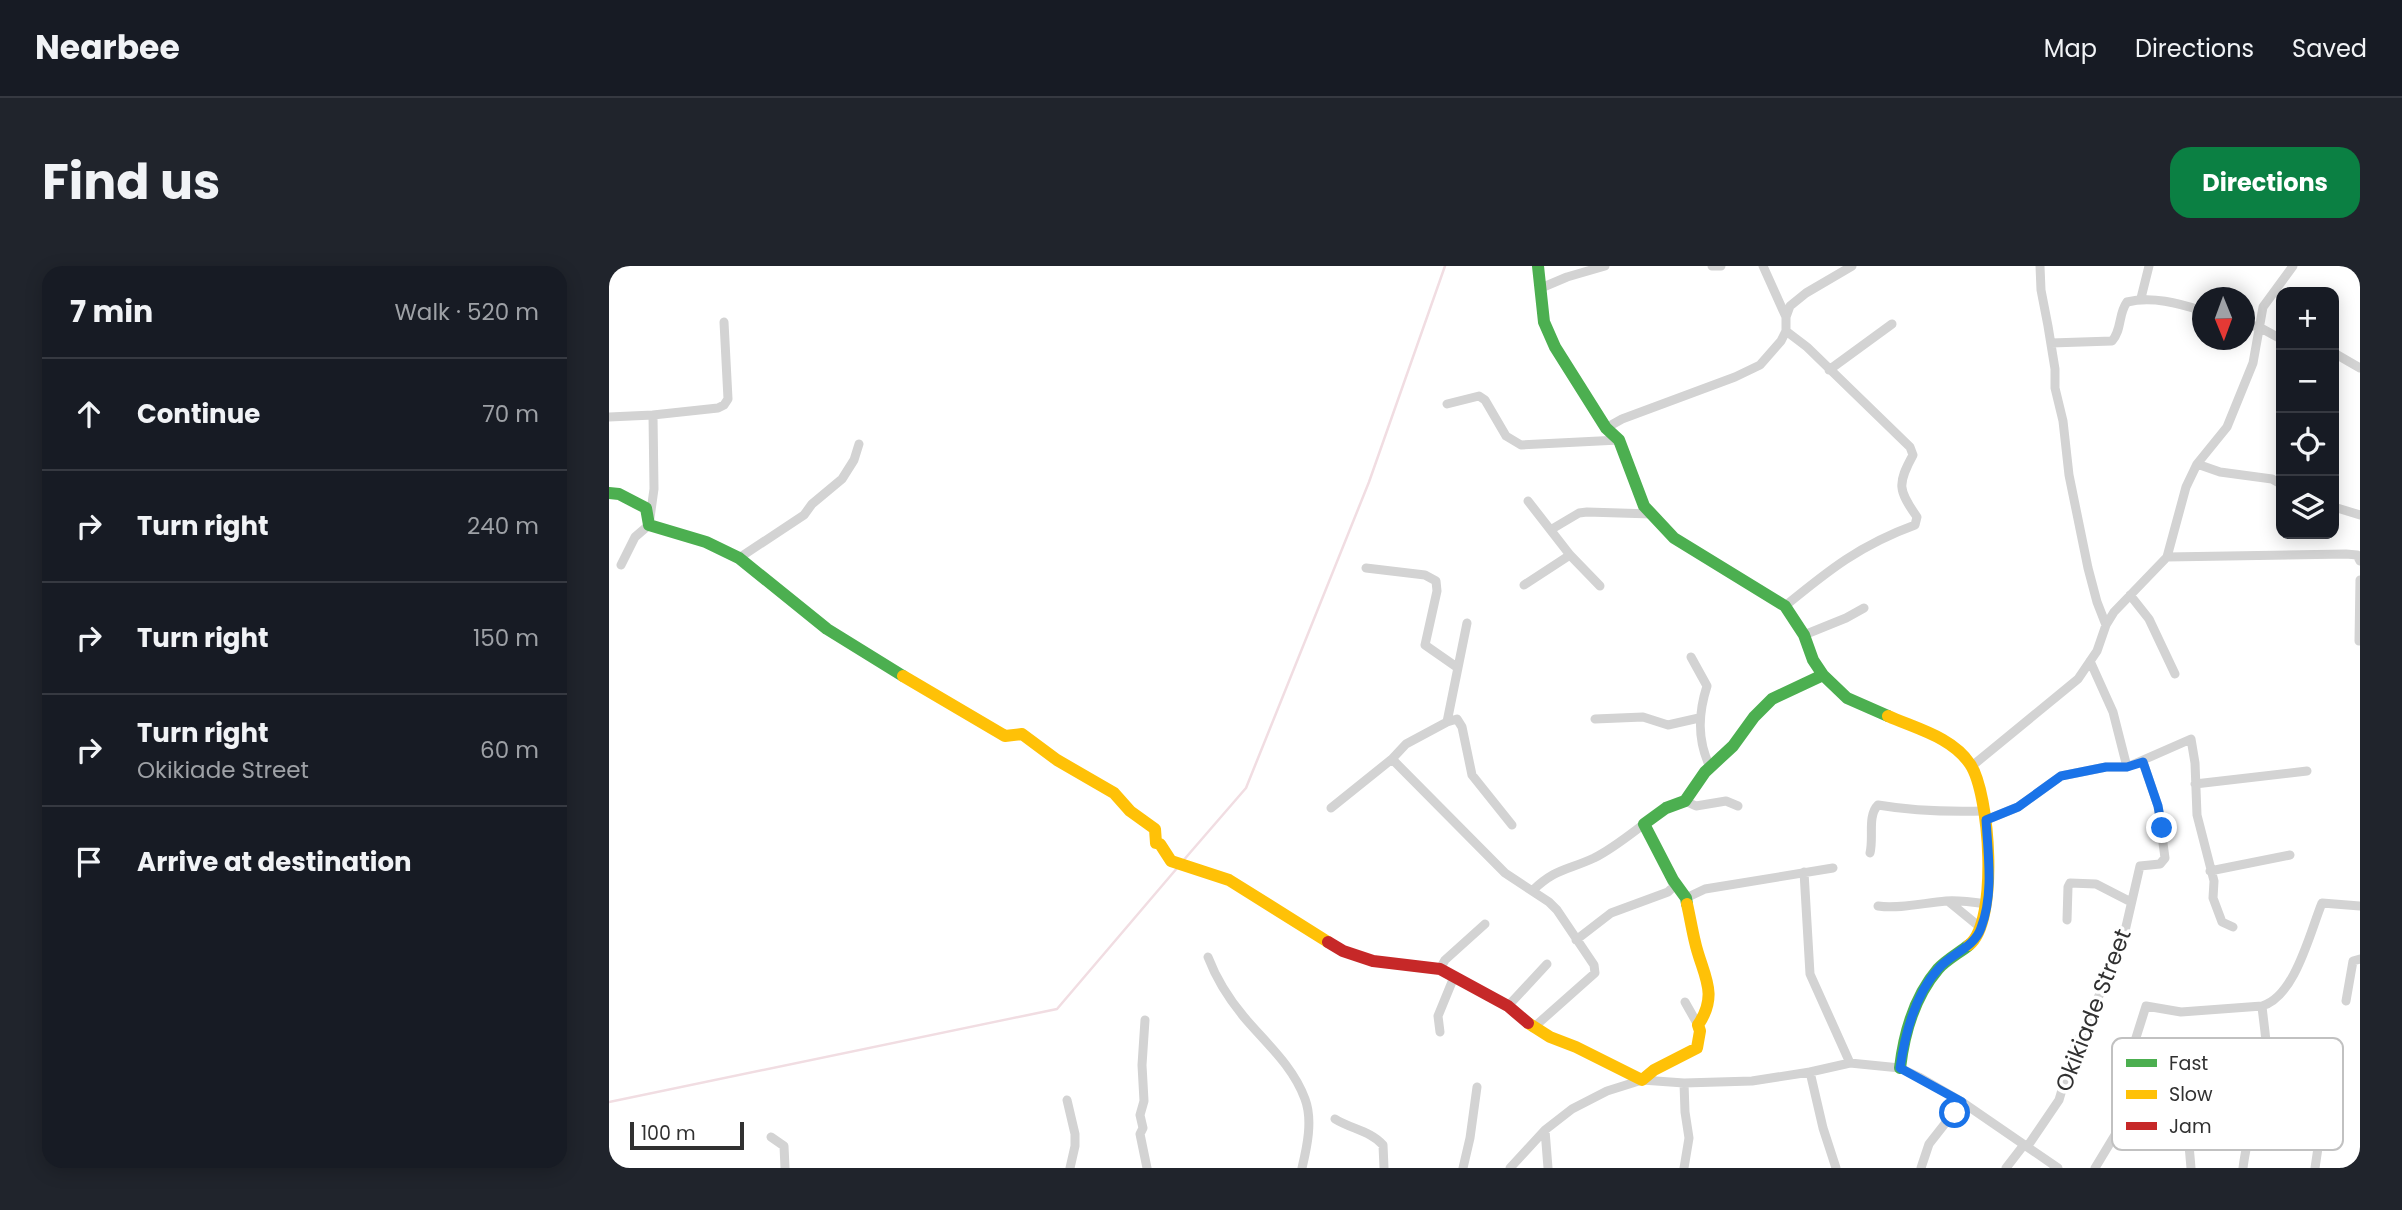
<!DOCTYPE html>
<html lang="en">
<head>
<meta charset="utf-8">
<style>
	:root { --surface:#171b24; --page:#20242c; --text:#f1f3f6; --muted:#9ea1a6; --line:#363941; --accent:#0b8043 }
	body { margin:0; font-family:Poppins,sans-serif; background:var(--page); color:var(--text) }
	.controls { position:absolute; right:21px; top:21px; display:grid; overflow:hidden; border-radius:14px; box-shadow:0 4px 18px #0003 }
	.controls button { width:63px; height:63px; display:grid; place-items:center; padding:0; border:0; border-bottom:2px solid var(--line); background:var(--surface); color:var(--text); font:35px sans-serif }
	.compass { position:absolute; left:1583px; top:21px; width:63px; height:63px; border-radius:50%; background:var(--surface); box-shadow:0 4px 18px #0003; rotate:179deg }
	.scale { position:absolute; left:21px; bottom:18px; width:114px; box-sizing:border-box; padding-left:7px; border:4px solid #313131; border-top:0; font-size:19px; line-height:24px; white-space:nowrap; color:#313131; -webkit-text-stroke:5px #fff; paint-order:stroke }
	.stop { position:absolute; width:21px; height:21px; margin:-16px; border:5px solid #1a73e8; border-radius:50%; background:#fff }
	.stop.end { background:#1a73e8; border-color:#fff; box-shadow:0 2px 7px #0008 }
	.list { margin:0; padding:0; list-style:none }
	h2 { display:flex; justify-content:space-between; align-items:center; height:91px; margin:0; padding:0 28px; font-size:30px }
	h2 small { font-size:23px; font-weight:400; color:var(--muted) }
	.list li { display:grid; grid-template-columns:46px 1fr auto; gap:21px; align-items:center; box-sizing:border-box; height:112px; padding:0 28px; border-top:2px solid var(--line) }
	.list b { display:block; font-size:26px; white-space:nowrap }
	.list p { margin:0; font-size:23px; white-space:nowrap; color:var(--muted) }
	.list em { font-size:23px; font-style:normal; color:var(--muted) }
	.icon { flex:none; width:38px; height:38px; fill:none; stroke:currentColor; stroke-width:2; stroke-linecap:round; stroke-linejoin:round }
	.map { position:relative; flex:none; width:1751px; height:902px; overflow:hidden; border-radius:21px }
	header { display:flex; align-items:center; gap:42px; box-sizing:border-box; height:98px; padding:0 35px; background:var(--surface); border-bottom:2px solid var(--line) }
	header strong { font-size:33px }
	nav { display:flex; gap:38px; margin-inline-start:auto; font-size:24px }
	.intro { display:flex; align-items:center; justify-content:space-between; box-sizing:border-box; height:168px; padding:0 42px }
	h1 { margin:0; font-size:49px }
	.button { padding:18px 32px; border-radius:21px; background:var(--accent); color:#fff; font-size:24px; font-weight:700 }
	main { display:flex; gap:42px; padding:0 42px }
	aside { flex:1; background:var(--surface); border-radius:21px; box-shadow:0 4px 18px #0003 }
	.map>svg:first-child { display:block }
	.lines { fill:none; stroke-linecap:round; stroke-linejoin:round }
	.stream { stroke:#f1dde2; stroke-width:2.5 }
	.street { stroke:#d3d3d3; stroke-width:9 }
	.fast { stroke:#4caf50; stroke-width:12 }
	.slow { stroke:#ffc107; stroke-width:12 }
	.jam { stroke:#c62828; stroke-width:12 }
	.route { stroke:#1a73e8; stroke-width:9 }
	.labels { text-anchor:middle; stroke-width:7; stroke-linejoin:round; paint-order:stroke }
	.street-label { font-size:23px; fill:#313131; stroke:#fff }
	.key { fill:#fff; stroke:#c1c1c1; stroke-width:2 }
	.key-label { font-size:19px; fill:#313131 }
</style>
</head>
<body>
<header>
<strong>Nearbee</strong>
<nav><a>Map</a><a>Directions</a><a>Saved</a></nav>
</header>
<div class="intro"><h1>Find us</h1><a class="button">Directions</a></div>
<main>
<aside>
<h2>7 min<small>Walk · 520 m</small></h2>
<ul class="list">
<li><svg class="icon" aria-label="ahead" viewBox="0 0 24 24"><path d="M12 20V5M6 11l6-6 6 6"/></svg><div><b>Continue</b></div><em>70 m</em></li>
<li><svg class="icon" aria-label="right" viewBox="0 0 24 24"><path d="M7 20v-9h11M14 6l5 5-5 5"/></svg><div><b>Turn right</b></div><em>240 m</em></li>
<li><svg class="icon" aria-label="right" viewBox="0 0 24 24"><path d="M7 20v-9h11M14 6l5 5-5 5"/></svg><div><b>Turn right</b></div><em>150 m</em></li>
<li><svg class="icon" aria-label="right" viewBox="0 0 24 24"><path d="M7 20v-9h11M14 6l5 5-5 5"/></svg><div><b>Turn right</b><p>Okikiade Street</p></div><em>60 m</em></li>
<li><svg class="icon" aria-label="arrive" viewBox="0 0 24 24"><path d="M6 21V4h12l-3 4 3 4H6"/></svg><div><b>Arrive at destination</b></div></li>
</ul>
</aside>
<div class="map">
<svg width="1751" height="902" viewBox="0 0 1751 902">
	<rect width="100%" height="100%" fill="#fff"/>
	<g class="lines">
		<path class="stream" d="M573 596 637 522 760 216 836 0
			M0 836 448 743 569 601"/>
		<path class="street" d="M1103 0H1112
			M1154 0 1177 51
			M1431 0 1432 24 1439 60 1446 103V122L1454 155 1460 209 1479 302 1488 336 1497 359
			M932 22 958 11 996 0
			M1532 32 1540 0
			M1636 58 1650 61 1672 73
			M1442 77 1503 75C1513 64 1509 48 1518 36 1543 30 1569 37 1594 45
			M1725 87 1751 102
			M1220 104 1283 58
			M838 138 870 130 876 134 897 170 912 179 1010 174
			M44 149 109 142 115 139 119 133 115 56
			M0 151 44 149 45 223 40 259 26 271 12 299
			M997 162 1013 153 1126 111 1151 99 1172 75 1177 65V51L1181 40 1197 27 1243 0
			M1588 198 1611 206 1663 213 1672 218
			M919 235 961 289 991 320
			M1725 241 1751 249
			M943 263 970 247 978 246 1043 248
			M1558 291 1737 288 1748 289 1751 295
			M130 292 195 249 203 238 233 213 245 194 250 178
			M757 302 816 309 827 315 828 325 816 379 849 402
			M915 319 961 289
			M1521 329 1540 353 1566 408
			M1176 340C1220 304 1251 279 1306 259L1308 251C1289 224 1288 218 1304 189L1301 181 1198 81 1177 65
			M1195 369 1237 352 1255 342
			M1750 375 1751 314
			M1082 391 1098 420C1089 448 1088 474 1101 501
			M1481 395 1504 446 1518 501
			M986 453 1034 451 1059 459 1090 452
			M838 456 848 453 853 461 863 509 903 559
			M783 493 896 607 940 636 948 644 985 699 986 707 924 762
			M1363 500 1469 413 1488 385 1497 359 1505 346 1558 291 1577 221 1588 198 1618 161 1644 97 1654 41 1684 0
			M1586 518 1698 505
			M1076 535 1087 540 1117 535 1129 540
			M722 542 783 493 797 478 838 456 858 357
			M1377 554 1409 541 1452 510 1497 501H1518L1582 473 1586 497 1588 549 1605 615 1604 632 1613 656 1624 661
			M1261 587C1265 571 1258 550 1269 539 1304 545 1338 546 1375 545
			M1601 605 1681 589
			M1195 606 1201 708 1241 797
			M923 625C947 602 957 605 985 592 1003 583 1019 570 1035 558
			M1077 632 1096 623 1224 602
			M1339 635 1372 662
			M1269 640C1291 643 1314 637 1337 635 1351 634 1364 636 1378 638
			M1458 654 1459 621 1461 617 1487 618 1522 636
			M967 674 1002 647 1059 626 1064 621V614
			M599 691C607 712 620 733 635 751 657 777 684 800 696 833 704 854 698 881 693 902
			M831 703 836 694 876 658
			M1737 735 1744 695 1751 693
			M1076 736 1089 759
			M899 740 938 698
			M536 754 533 799 535 835 531 849 534 862 531 868 538 902
			M831 766 829 750 845 711
			M1201 806 1214 862 1227 902
			M458 834 466 868V880L461 902
			M726 853C742 863 762 865 774 879L775 902
			M936 864 939 902
			M162 871 175 880 176 902
			M1418 881 1450 834 1465 783 1503 702 1516 665 1531 600 1551 598 1556 592 1549 540 1534 496
			M854 902 861 872 868 821
			M901 902 936 864 963 843 998 825 1033 814 1075 817 1143 815 1201 806 1241 797 1291 802 1310 811 1353 836 1449 902
			M1075 902 1080 872 1076 846 1075 817
			M1312 902 1320 878 1353 836
			M1397 902 1414 880
			M1486 902 1509 864 1522 820 1525 778 1537 740 1572 746 1653 740
			M1582 902 1578 856 1582 797
			M1634 902C1638 869 1649 838 1656 806 1660 784 1655 762 1653 740 1686 731 1701 666 1713 637L1751 640
			M1706 902 1713 855"/>
		<path class="fast" d="M929 0 935 56 946 81 997 162 1010 174 1035 240 1065 272 1176 340 1195 369 1204 394 1214 409 1238 432 1279 450
			M0 227 10 228 37 242 40 259 97 276 130 292 218 363 294 410
			M1078 638 1077 632 1064 614 1035 558 1057 542 1076 535 1096 506 1124 480 1145 451 1163 433 1214 409
			M1291 802C1295 768 1306 730 1329 703 1337 694 1350 687 1360 679"/>
		<path class="slow" d="M294 410 396 470 413 468 448 494 505 527 521 545 546 563 547 577 551 578 562 595 620 614 719 676
			M1279 450C1308 463 1343 471 1361 498 1381 527 1390 656 1360 679
			M919 757 941 771 967 781 1033 814 1045 804 1088 782 1091 765 1089 759C1111 727 1093 708 1086 676 1083 664 1081 651 1078 638"/>
		<path class="jam" d="M719 676 734 685 764 695 831 703 899 740 919 757"/>
	</g>
	<g class="lines">
		<path class="route" d="M1346 847 1353 836 1291 802C1296 768 1306 728 1330 702 1343 687 1365 682 1372 662 1385 629 1379 588 1377 554L1409 541 1452 510 1497 501H1518L1534 496 1549 540 1553 562"/>
	</g>
	<g class="labels">
		<g class="street-label">
			<text transform="translate(1484 744) rotate(-69)" y="8">Okikiade Street</text>
		</g>
	</g>
	<rect x="1503" y="772" width="231" height="112" rx="10" class="key"/>
	<rect x="1517" y="793" width="31" height="8" fill="#4caf50"/>
	<rect x="1517" y="824" width="31" height="9" fill="#ffc107"/>
	<rect x="1517" y="856" width="31" height="8" fill="#c62828"/>
	<g class="key-label">
		<text x="1560" y="804">Fast</text>
		<text x="1560" y="835">Slow</text>
		<text x="1560" y="867">Jam</text>
	</g>
</svg>
<div class="controls">
<button>+</button>
<button>−</button>
<button><svg class="icon" aria-label="locate" viewBox="0 0 24 24"><circle cx="12" cy="12" r="6"/><path d="M12 2v4M12 18v4M2 12h4M18 12h4"/></svg></button>
<button><svg class="icon" aria-label="layers" viewBox="0 0 24 24"><path d="M12 4l9 5-9 5-9-5zM3 14l9 5 9-5"/></svg></button>
</div>
<svg class="compass" viewBox="-18 -18 36 36"><path d="M0-13l5 13h-10z" fill="#e53935"/><path d="M0 13l5-13h-10z" fill="#9ea1a6"/></svg>
<div class="scale">100 m</div>
<div class="stop" style="left:1346px;top:847px"></div>
<div class="stop end" style="left:1553px;top:562px"></div>
</div>
</main>
</body>
</html>
